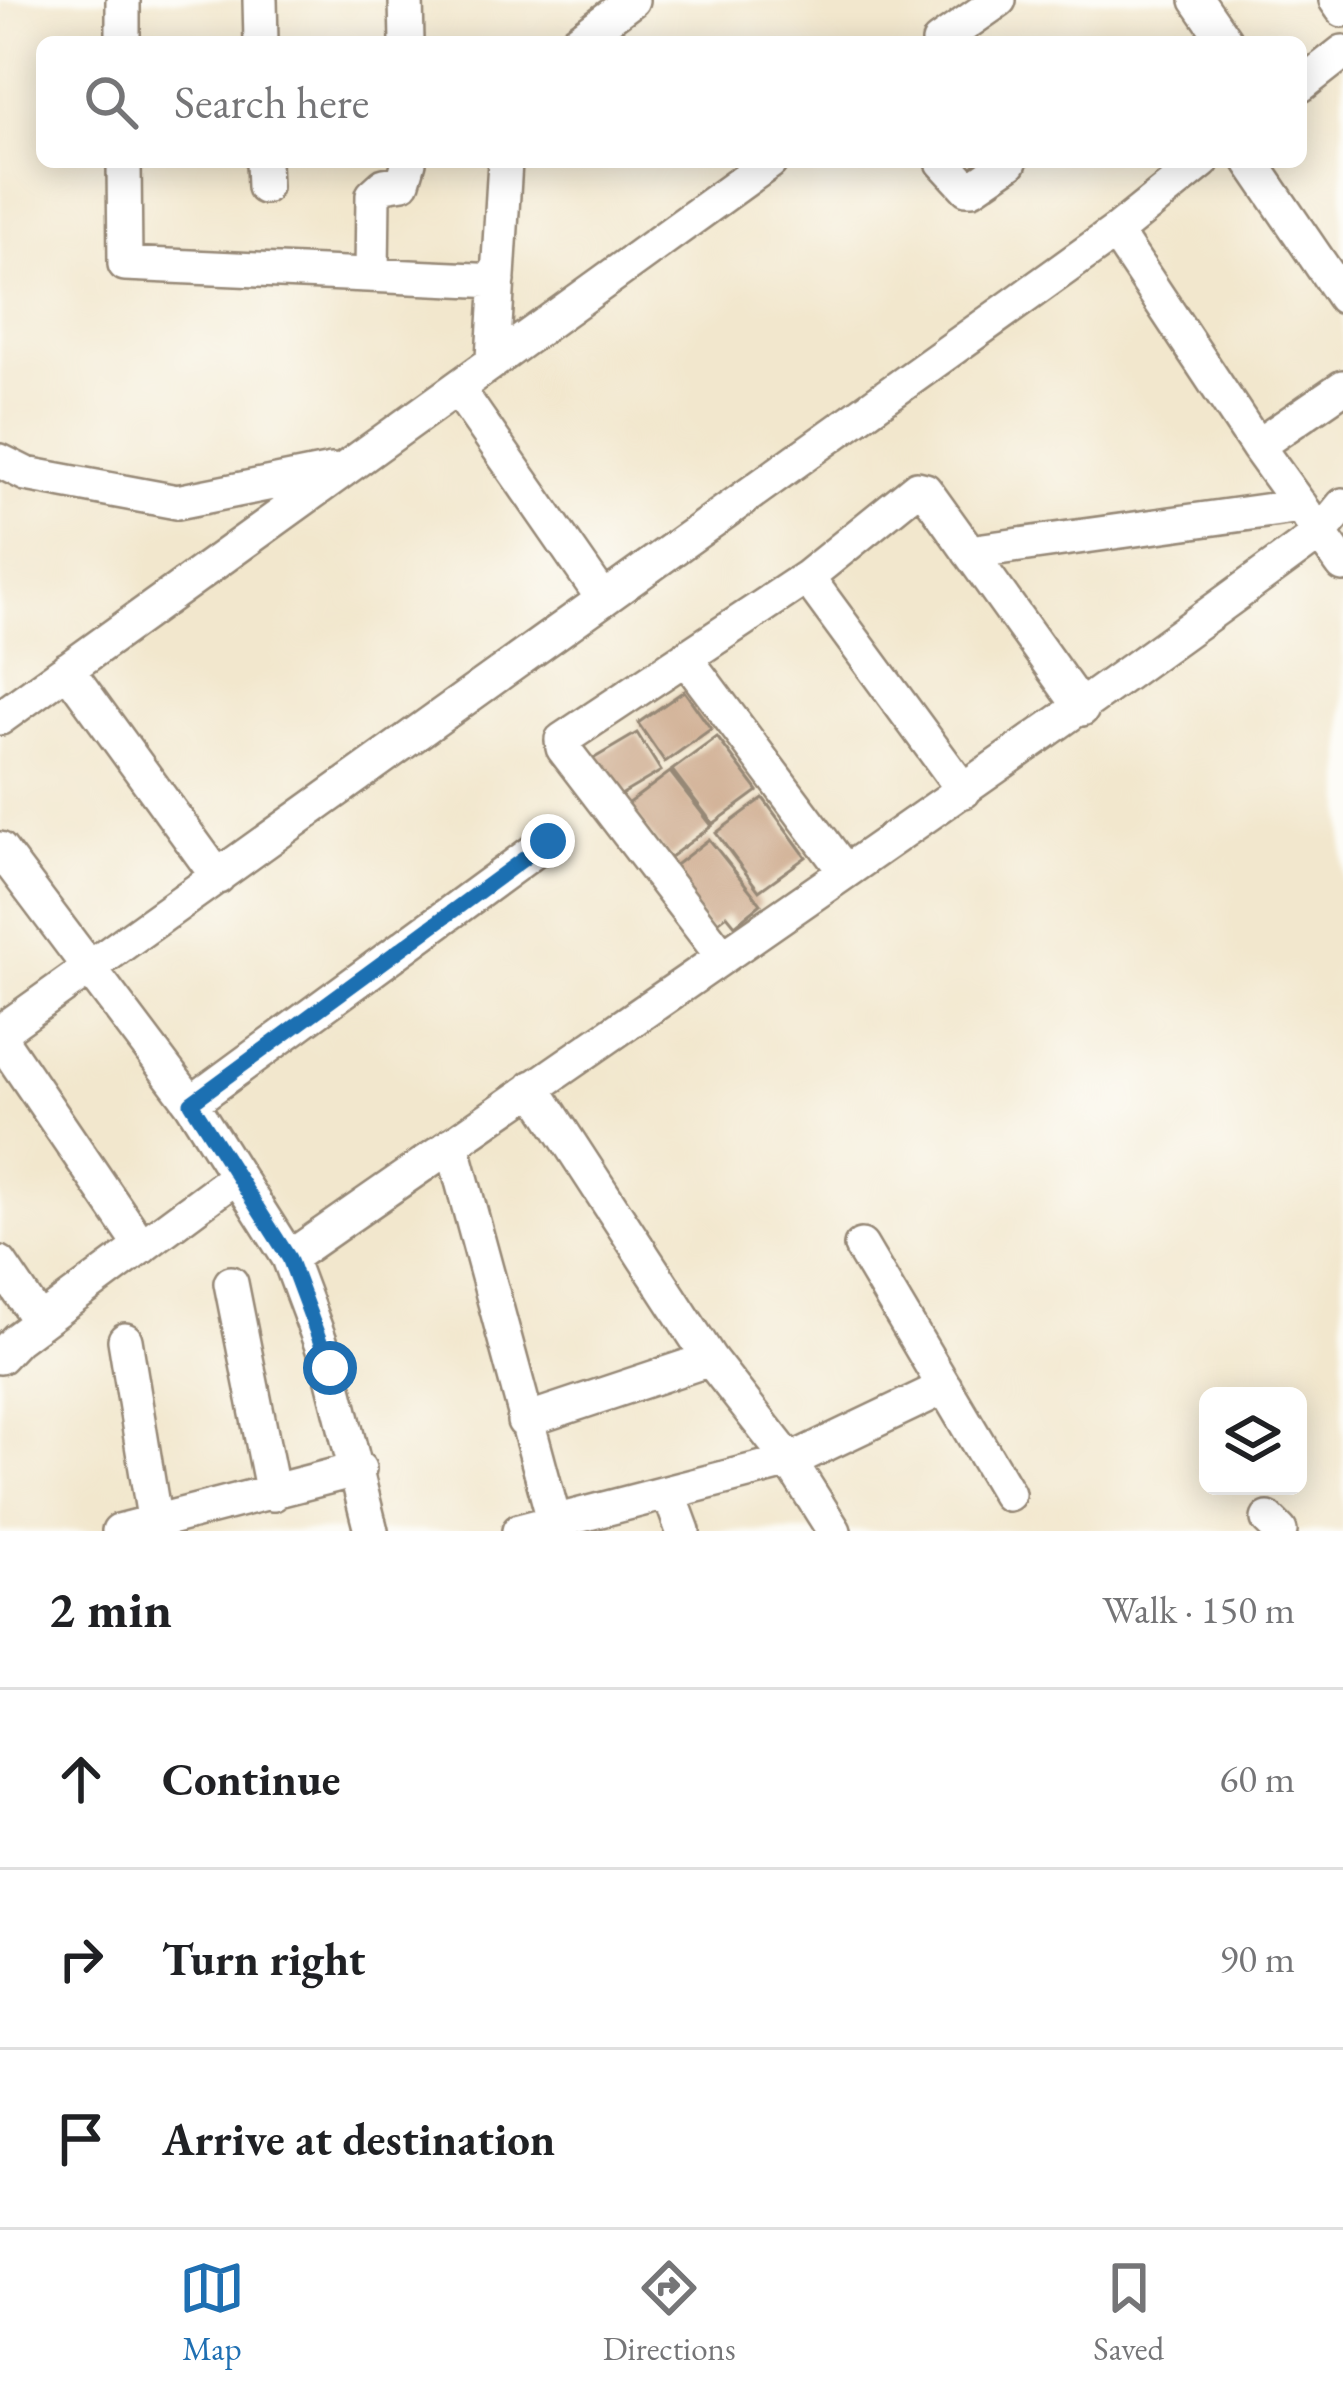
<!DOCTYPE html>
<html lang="en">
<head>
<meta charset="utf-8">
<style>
	:root { --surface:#fff; --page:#f2f2f2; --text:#202124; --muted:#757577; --line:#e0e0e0; --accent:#1f6fb2 }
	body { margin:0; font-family:"EB Garamond",serif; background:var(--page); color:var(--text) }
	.controls { position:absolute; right:36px; bottom:36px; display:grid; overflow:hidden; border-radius:18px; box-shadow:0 6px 30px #0003 }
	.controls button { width:108px; height:108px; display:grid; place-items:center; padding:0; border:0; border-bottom:3px solid var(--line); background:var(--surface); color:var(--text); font:60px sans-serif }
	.stop { position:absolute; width:36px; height:36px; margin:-27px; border:9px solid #1f6fb2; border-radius:50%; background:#fff }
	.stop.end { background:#1f6fb2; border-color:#fff; box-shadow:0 3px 12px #0008 }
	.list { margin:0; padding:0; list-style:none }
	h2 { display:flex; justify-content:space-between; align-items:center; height:156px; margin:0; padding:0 48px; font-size:51px }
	h2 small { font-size:39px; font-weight:400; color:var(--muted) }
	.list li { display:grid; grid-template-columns:78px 1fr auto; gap:36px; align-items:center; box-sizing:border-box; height:180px; padding:0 48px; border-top:3px solid var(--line) }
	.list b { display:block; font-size:45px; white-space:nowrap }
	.list em { font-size:39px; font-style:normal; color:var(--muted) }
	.icon { flex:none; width:66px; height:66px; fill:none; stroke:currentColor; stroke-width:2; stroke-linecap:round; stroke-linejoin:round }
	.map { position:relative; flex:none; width:1343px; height:1531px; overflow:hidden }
	.search { position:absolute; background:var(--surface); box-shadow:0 6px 30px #0003; left:36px; right:36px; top:36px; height:132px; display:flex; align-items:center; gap:30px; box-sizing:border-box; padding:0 42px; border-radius:18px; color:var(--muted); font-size:45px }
	.sheet { height:696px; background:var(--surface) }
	nav { display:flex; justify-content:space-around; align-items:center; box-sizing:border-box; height:168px; border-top:3px solid var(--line); background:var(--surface); font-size:33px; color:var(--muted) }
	nav a { display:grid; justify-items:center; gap:6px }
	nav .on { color:var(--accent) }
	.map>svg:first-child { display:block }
	.building { fill:#cba687 }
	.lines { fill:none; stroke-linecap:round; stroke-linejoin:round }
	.minor-casing { stroke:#968876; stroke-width:38 }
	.minor { stroke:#fff; stroke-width:33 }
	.route { stroke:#1f6fb2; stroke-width:15 }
</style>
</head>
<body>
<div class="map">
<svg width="1343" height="1531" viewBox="0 0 1343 1531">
	<rect width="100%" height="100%" fill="#fdfcf7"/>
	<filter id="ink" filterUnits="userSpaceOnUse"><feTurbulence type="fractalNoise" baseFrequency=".00833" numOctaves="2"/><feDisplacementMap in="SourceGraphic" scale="24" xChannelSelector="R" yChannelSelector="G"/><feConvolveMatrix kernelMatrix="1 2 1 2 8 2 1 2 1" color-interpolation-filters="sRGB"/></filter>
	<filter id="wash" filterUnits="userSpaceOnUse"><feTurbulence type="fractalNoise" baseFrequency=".004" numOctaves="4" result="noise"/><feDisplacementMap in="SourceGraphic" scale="48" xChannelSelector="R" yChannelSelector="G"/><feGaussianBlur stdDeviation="2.7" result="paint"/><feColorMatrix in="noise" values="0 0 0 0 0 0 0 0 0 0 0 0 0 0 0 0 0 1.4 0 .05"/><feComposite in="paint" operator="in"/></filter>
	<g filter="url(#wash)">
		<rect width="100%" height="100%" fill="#f2e7cd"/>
		<g id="blocks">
			<path class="building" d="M684 691 711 729 665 762 638 723Z
				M637 733 661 771 609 802 586 763Z
				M717 737 758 791 713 824 672 770Z
				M670 772 712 826 669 858 627 804Z
				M763 798 806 857 759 891 716 833Z
				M709 839 761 904 735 925 727 915 709 929 664 874Z"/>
		</g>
	</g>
	<g filter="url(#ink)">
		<use href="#blocks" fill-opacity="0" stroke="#968876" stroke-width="3"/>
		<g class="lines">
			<defs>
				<path id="minor" d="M123 0V42
					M260 0 261 42
					M406 0 407 42
					M1197 0 1226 42
					M1336 0 1343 10
					M576 42 632 0
					M939 42 999 0
					M1301 85 1343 52
					M124 162 125 264 498 281
					M263 162 264 187
					M943 162 967 188H972L1010 162
					M1251 162 1343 297
					M1115 232 1257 446 1343 565
					M372 275 373 195 384 185 403 182 409 162
					M493 358 505 162
					M457 388 602 597
					M1257 446 1343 387
					M0 461 26 474 177 502 332 471
					M969 552 1301 506
					M807 577 964 791
					M687 660 844 870
					M67 669 218 877
					M0 718 770 162
					M0 849 191 1103 289 1258 330 1368 371 1531
					M723 957 563 748 562 740 807 577 917 488 925 490 1082 709
					M533 1087 710 1359 790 1461 834 1531
					M191 1103 548 841
					M452 1144 557 1531
					M861 1246 1008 1494
					M142 1247 4 1044 3 1034 10 1025 1115 232 1202 162
					M289 1258C633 1017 982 783 1320 533L1343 505
					M0 1263 40 1322
					M231 1283 273 1494
					M125 1340 155 1524
					M0 1357 17 1339 237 1176
					M524 1421 710 1359
					M669 1493 683 1531
					M1268 1519 1280 1531
					M119 1531 359 1469
					M519 1531 790 1461 945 1387"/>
			</defs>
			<use href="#minor" class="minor-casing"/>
			<use href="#minor" class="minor"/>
		</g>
	</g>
	<g class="lines" filter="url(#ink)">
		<path class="route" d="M330 1368 289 1258 191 1103 548 841"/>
	</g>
</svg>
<div class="controls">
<button><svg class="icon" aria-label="layers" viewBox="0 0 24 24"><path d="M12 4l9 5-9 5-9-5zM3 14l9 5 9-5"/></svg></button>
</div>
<div class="stop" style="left:330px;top:1368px"></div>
<div class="stop end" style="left:548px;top:841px"></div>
<div class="search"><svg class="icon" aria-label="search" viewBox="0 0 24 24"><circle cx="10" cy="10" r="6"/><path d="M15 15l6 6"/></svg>Search here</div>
</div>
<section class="sheet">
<h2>2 min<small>Walk · 150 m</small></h2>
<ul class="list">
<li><svg class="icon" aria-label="ahead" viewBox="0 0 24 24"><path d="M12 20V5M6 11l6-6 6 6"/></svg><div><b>Continue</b></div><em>60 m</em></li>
<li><svg class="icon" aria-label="right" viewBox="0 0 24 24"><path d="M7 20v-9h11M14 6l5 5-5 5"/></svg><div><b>Turn right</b></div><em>90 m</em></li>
<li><svg class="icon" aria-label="arrive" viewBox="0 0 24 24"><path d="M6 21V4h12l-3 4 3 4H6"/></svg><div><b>Arrive at destination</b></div></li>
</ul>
</section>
<nav>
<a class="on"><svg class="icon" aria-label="map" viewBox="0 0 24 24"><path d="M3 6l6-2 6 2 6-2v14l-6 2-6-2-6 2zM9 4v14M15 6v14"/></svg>Map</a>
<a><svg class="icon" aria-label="directions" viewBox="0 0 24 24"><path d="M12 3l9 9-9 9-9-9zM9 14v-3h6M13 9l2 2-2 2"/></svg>Directions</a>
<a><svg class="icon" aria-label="saved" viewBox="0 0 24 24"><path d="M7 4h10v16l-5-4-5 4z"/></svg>Saved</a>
</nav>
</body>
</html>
